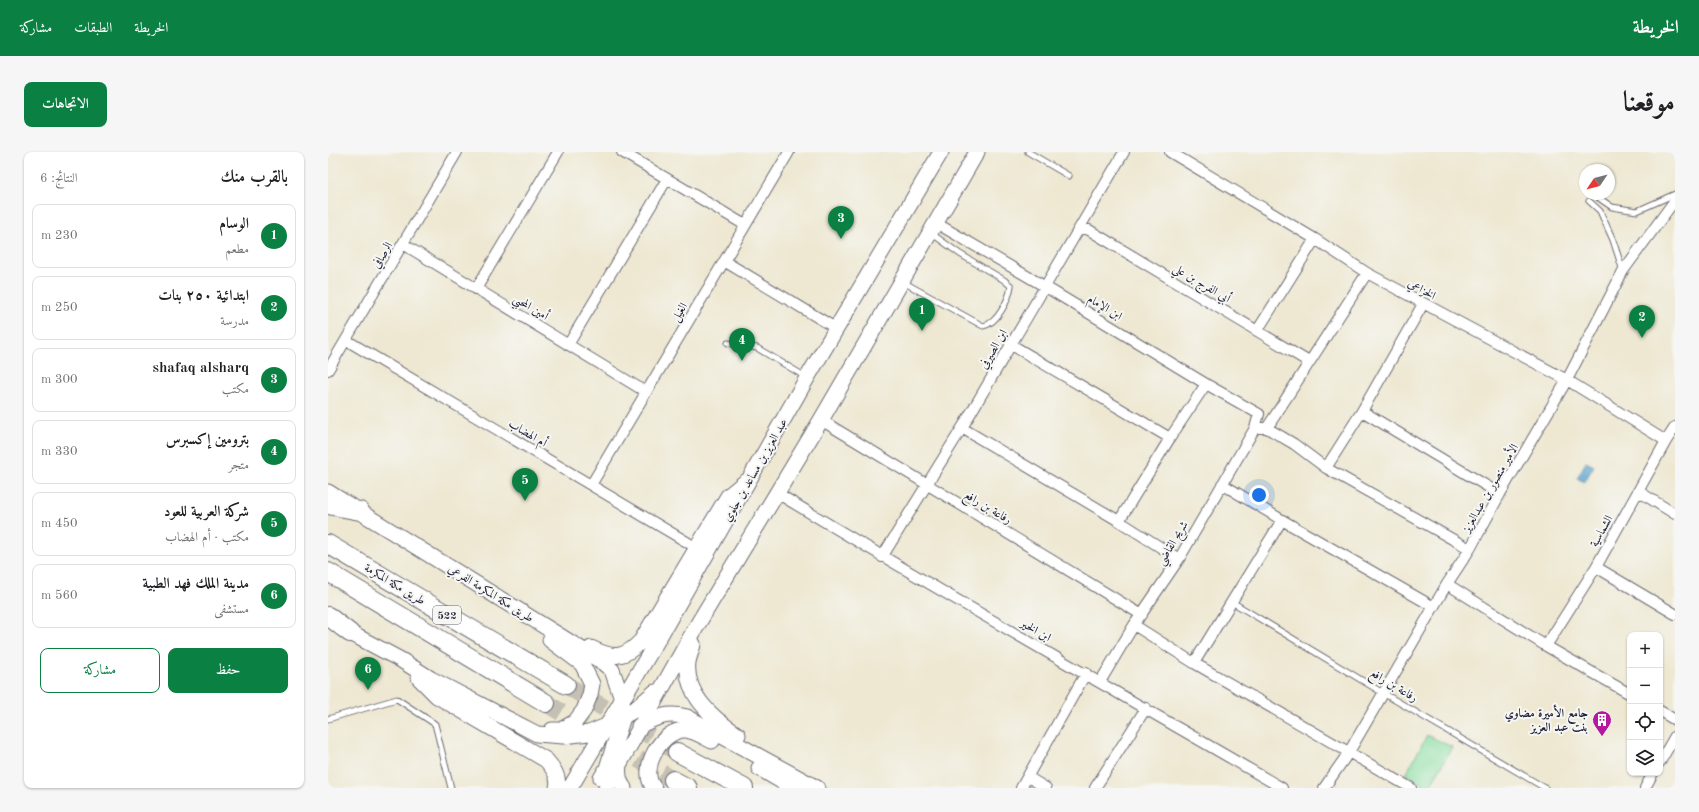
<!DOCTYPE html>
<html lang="ar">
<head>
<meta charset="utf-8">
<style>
	:root { --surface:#fff; --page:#f6f6f6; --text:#202124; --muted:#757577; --line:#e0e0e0; --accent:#0b8043 }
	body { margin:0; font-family:"Old Standard TT",Amiri,serif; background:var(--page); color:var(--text); direction:rtl }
	.controls { position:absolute; right:12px; bottom:12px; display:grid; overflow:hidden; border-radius:8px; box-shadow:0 1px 3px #0004 }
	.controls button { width:36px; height:36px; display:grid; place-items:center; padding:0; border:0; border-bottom:1px solid var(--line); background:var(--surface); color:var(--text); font:20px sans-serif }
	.compass { position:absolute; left:1251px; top:12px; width:36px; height:36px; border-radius:50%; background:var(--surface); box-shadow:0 1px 3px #0004; rotate:235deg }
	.you { position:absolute; left:931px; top:343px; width:14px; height:14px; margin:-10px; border:3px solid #fff; border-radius:50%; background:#1a73e8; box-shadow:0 0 0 6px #1a73e833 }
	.badge { display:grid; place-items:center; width:26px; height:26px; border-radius:50%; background:var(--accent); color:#fff; font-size:13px; font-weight:700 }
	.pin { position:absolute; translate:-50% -33px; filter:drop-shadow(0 1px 2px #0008) }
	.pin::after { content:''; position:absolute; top:21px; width:14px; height:12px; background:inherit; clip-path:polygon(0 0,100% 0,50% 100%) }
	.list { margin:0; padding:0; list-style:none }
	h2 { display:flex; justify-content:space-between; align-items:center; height:52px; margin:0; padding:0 16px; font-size:17px }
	h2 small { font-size:13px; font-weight:400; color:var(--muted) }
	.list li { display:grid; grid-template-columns:26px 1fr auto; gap:12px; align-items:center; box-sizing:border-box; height:64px; margin:0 8px 8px; padding:0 8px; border:1px solid var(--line); border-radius:8px }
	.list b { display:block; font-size:15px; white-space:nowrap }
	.list p { margin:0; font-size:13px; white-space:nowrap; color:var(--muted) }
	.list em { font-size:13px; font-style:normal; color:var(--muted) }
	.actions { display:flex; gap:8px; padding:12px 16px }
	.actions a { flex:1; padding:9px 0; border:1px solid var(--accent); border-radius:8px; text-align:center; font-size:14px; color:var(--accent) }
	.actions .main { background:var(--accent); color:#fff }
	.icon { flex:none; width:22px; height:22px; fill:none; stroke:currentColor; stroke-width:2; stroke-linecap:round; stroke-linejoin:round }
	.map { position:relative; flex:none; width:1347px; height:636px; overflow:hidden; direction:ltr; border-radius:8px }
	header { display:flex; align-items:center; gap:24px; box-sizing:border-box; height:56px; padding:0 20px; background:var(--accent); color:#fff }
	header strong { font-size:19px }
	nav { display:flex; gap:22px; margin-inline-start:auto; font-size:14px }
	.intro { display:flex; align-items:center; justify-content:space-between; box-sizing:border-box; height:96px; padding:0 24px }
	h1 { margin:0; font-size:28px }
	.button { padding:10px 18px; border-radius:8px; background:var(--accent); color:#fff; font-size:14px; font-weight:700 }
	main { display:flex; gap:24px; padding:0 24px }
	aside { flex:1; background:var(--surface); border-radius:8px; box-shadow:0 1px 3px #0004 }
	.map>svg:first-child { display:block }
	.green { fill:#88dfa2; stroke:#55806e }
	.water { fill:#57a3cf; stroke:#3c6285 }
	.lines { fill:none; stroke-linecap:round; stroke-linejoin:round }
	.motorway-tunnel { stroke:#c5c0b4; stroke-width:18; stroke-dasharray:18 9; stroke-linecap:butt }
	.service-casing { stroke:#696770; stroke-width:7 }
	.minor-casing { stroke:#696770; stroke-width:12 }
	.primary-casing { stroke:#696770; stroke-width:17 }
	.motorway-casing { stroke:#696770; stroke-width:20 }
	.service { stroke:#fff; stroke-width:5 }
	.minor { stroke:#fff; stroke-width:10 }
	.primary { stroke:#fff; stroke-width:15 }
	.motorway { stroke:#fff; stroke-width:18 }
	.labels { text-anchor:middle; stroke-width:4; stroke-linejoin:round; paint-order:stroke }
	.shield { fill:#f6f6f2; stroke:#626272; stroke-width:1 }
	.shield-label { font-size:11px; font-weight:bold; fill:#22223b }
	.street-label { font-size:12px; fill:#22223b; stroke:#f6f6f2 }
	.poi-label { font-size:12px; font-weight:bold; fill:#22223b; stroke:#f6f6f2; text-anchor:end }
</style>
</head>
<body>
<header>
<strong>الخريطة</strong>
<nav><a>الخريطة</a><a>الطبقات</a><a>مشاركة</a></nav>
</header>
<div class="intro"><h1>موقعنا</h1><a class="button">الاتجاهات</a></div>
<main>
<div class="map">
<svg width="1347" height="636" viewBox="0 0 1347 636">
	<rect width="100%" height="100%" fill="#f6f6f2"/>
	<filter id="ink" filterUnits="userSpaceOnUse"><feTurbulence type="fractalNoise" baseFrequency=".025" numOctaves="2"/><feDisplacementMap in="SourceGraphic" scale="8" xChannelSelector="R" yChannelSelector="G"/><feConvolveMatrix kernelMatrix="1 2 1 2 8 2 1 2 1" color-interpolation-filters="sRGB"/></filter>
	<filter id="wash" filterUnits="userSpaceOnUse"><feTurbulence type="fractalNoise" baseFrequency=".012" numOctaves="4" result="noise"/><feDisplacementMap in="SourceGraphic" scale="16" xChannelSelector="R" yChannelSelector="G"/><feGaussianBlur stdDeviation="0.9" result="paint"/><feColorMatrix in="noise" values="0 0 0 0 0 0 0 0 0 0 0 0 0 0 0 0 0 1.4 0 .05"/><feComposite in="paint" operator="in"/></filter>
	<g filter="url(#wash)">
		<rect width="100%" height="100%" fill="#eee8d2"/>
		<path class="green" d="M1099 583 1124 595 1101 636 1078 622Z"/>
		<path class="water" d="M1258 310 1266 314 1256 330 1249 326Z"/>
	</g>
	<g filter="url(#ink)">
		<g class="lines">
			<path class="motorway-tunnel" d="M238 533 349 600
				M218 551 345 628"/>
			<defs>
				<path id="service" d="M700 0 741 24
					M1265 42 1284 55 1309 59 1347 42
					M1261 49 1272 59 1285 88 1295 119
					M575 130 655 174C669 172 681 148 683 134L676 128 632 102 603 81
					M400 191 429 196 478 225
					M904 450 1055 541 1217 636
					M0 567 69 547 107 572 123 636"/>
				<path id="minor" d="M294 0 417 73
					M842 0 987 87 1039 121 1239 228 1338 289
					M608 71 716 134 878 232 931 262 927 276 851 407 806 473 772 530
					M752 75 761 78 981 210
					M75 92 318 240
					M396 109 509 177
					M148 137 230 0
					M929 179 987 87
					M18 188 369 396
					M682 192 842 286
					M240 193 339 27
					M0 218 129 0
					M1034 259 1172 342
					M493 268 814 463
					M634 276 791 369 851 407
					M927 276H939L966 292 998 316 1142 397
					M939 276 1039 121
					M998 316 1034 259 1095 152
					M894 332 954 368 1106 455
					M263 333 461 0
					M1310 339 1347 362
					M449 341C615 442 786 538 954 636
					M791 369 842 286 878 232
					M554 405 634 276 796 0
					M1268 415 1347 462
					M1119 432 1218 494 1302 542
					M806 473 866 511 1083 636
					M1218 494 1268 415 1338 289 1347 275
					M866 511 954 368
					M1332 559 1347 568
					M1332 610 1347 584
					M700 625 718 636
					M693 636 758 521
					M767 636 818 556
					M996 636 1021 600 1119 432 1142 397 1172 342 1239 228 1295 119 1347 48
					M1317 636 1325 621"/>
				<path id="primary" d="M0 340 274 510 284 518 294 547 295 565 279 616 273 626
					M13 476 73 508 103 527 209 582 235 584 261 581 278 574 305 559 327 540
					M222 488 254 512 264 532 262 543 256 558 247 570 233 578H224
					M365 492C364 498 361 504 360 510 356 543 385 567 410 583
					M263 496C285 507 296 507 313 489L400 344 417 330
					M91 526 109 544 218 608C225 616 232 625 229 636
					M311 574C329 565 339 560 359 565L489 636
					M291 611C290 619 290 629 296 636
					M431 616 465 636
					M242 636 329 489 479 226 613 0
					M278 636 371 470 493 268 649 0
					M326 636C310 618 334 576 358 578 367 579 376 585 384 589"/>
				<path id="motorway" d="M0 353 32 359
					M0 392 238 533
					M0 420 218 551
					M0 464 22 481
					M349 600 416 636
					M345 628 360 636"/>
			</defs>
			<use href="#service" class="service-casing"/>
			<use href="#minor" class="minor-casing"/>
			<use href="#primary" class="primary-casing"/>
			<use href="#motorway" class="motorway-casing"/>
			<use href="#service" class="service"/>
			<use href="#minor" class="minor"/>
			<use href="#primary" class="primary"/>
			<use href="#motorway" class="motorway"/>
		</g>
	</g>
	<defs>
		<symbol id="building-pin" viewBox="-11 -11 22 30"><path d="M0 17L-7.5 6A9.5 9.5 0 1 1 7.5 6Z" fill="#b5179e" stroke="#f6f6f2"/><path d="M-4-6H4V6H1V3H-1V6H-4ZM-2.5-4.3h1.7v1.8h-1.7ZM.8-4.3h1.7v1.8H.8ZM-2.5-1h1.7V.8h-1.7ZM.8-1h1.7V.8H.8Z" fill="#fff"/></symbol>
	</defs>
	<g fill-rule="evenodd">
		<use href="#building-pin" x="1263" y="557" width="22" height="30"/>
	</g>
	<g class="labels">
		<rect class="shield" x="105" y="454" width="28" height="18" rx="3"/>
		<g class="shield-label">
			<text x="119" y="467">522</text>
		</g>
		<g class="street-label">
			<text transform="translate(54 103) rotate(-59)" y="4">الرصافي</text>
			<text transform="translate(874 131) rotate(31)" y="4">أبي الفرج بن علي</text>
			<text transform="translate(1094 137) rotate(29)" y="4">الخزاعي</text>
			<text transform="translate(203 155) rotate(31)" y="4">أمين المحبي</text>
			<text transform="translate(777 155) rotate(31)" y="4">ابن الإمام</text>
			<text transform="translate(351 160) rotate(-59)" y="4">الغيل</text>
			<text transform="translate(665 197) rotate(-60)" y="4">ابن الصيرفي</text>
			<text transform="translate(200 281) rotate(31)" y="4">أم الهضاب</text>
			<text transform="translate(427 318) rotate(-60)" y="4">عبد العزيز بن مساعد بن جلوي</text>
			<text transform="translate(1162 336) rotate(-60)" y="4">الأمير منصور بن عبدالعزيز</text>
			<text transform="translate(660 355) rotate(31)" y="4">رفاعة بن رافع</text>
			<text transform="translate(1273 379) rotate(-61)" y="4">الشماسية</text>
			<text transform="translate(844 391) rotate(-59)" y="4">شريح القاضي</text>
			<text transform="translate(67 432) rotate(31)" y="4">طريق مكة المكرمة</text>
			<text transform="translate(163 441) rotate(32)" y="4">طريق مكة المكرمة الفرعي</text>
			<text transform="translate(708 478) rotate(30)" y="4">ابن الخير</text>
			<text transform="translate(1066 533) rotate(31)" y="4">رفاعة بن رافع</text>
		</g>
		<g class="poi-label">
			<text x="1260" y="565">جامع الأميرة مضاوي<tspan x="1260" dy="14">بنت عبد العزيز</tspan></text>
		</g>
	</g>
</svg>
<div class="controls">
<button>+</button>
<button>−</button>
<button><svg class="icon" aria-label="locate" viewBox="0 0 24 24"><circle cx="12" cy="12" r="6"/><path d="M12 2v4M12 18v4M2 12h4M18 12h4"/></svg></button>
<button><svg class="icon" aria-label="layers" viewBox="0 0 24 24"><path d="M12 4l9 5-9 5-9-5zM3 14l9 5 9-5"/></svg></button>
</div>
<svg class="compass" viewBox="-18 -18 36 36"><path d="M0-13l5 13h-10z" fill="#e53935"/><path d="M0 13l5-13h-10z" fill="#757577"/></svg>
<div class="you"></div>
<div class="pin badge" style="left:594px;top:179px">1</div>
<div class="pin badge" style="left:1314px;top:186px">2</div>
<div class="pin badge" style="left:513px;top:87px">3</div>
<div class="pin badge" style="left:414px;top:209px">4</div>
<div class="pin badge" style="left:197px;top:349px">5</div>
<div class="pin badge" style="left:40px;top:538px">6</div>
</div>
<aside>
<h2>بالقرب منك<small>النتائج: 6</small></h2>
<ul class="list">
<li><span class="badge">1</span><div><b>الوسام</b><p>مطعم</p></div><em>230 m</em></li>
<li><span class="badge">2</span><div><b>ابتدائية ٢٥٠ بنات</b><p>مدرسة</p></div><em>250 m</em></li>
<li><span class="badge">3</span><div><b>shafaq alsharq</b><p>مكتب</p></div><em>300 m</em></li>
<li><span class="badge">4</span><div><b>بترومين إكسبرس</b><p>متجر</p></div><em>330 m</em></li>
<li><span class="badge">5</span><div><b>شركة العربية للعود</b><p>مكتب · أم الهضاب</p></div><em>450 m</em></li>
<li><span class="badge">6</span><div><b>مدينة الملك فهد الطبية</b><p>مستشفى</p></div><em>560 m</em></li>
</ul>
<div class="actions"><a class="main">حفظ</a><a>مشاركة</a></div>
</aside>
</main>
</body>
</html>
